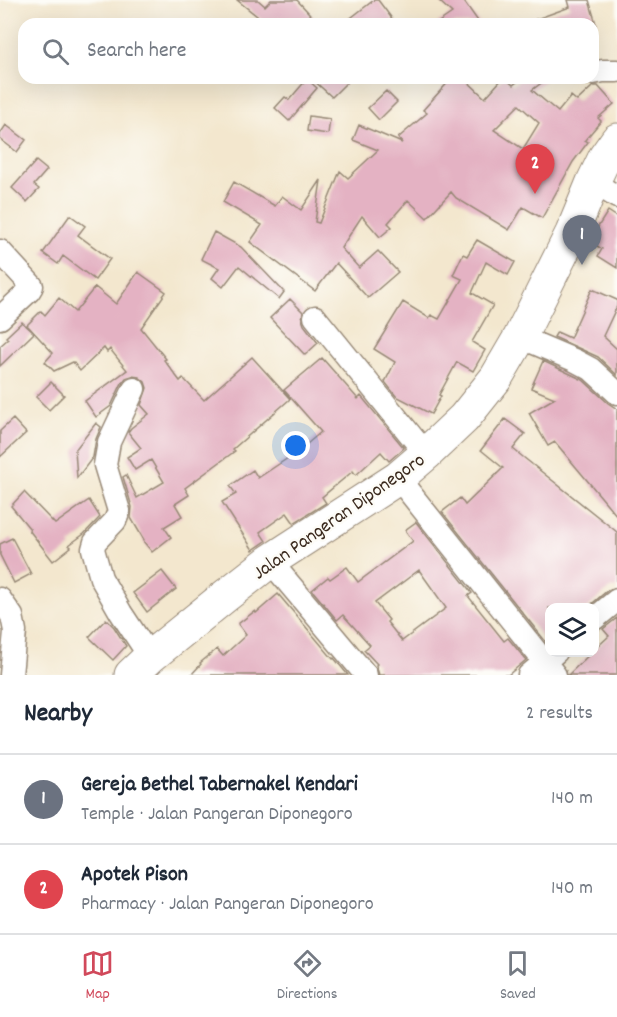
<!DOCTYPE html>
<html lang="en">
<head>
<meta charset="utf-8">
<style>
	:root { --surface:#fff; --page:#f6f6f7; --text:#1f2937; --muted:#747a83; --line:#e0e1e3; --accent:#d1495b }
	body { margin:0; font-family:Dekko,sans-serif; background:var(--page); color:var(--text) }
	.controls { position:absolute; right:18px; bottom:18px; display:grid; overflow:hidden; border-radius:12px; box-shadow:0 6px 24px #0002 }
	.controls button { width:54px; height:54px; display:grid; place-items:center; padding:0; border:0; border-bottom:2px solid var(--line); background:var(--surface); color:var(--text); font:30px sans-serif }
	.you { position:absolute; left:296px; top:446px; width:21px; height:21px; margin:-15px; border:4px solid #fff; border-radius:50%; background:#1a73e8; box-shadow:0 0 0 9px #1a73e833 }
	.badge { display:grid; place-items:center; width:39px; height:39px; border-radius:50%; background:var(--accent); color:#fff; font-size:20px; font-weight:700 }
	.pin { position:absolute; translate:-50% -50px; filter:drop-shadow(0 2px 3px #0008) }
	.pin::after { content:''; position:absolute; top:32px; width:21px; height:18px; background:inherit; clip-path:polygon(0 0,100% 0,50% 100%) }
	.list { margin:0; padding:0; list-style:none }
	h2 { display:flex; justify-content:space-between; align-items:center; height:78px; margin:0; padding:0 24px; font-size:26px }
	h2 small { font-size:20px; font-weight:400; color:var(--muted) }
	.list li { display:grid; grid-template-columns:39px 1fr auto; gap:18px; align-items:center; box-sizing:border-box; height:90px; padding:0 24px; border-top:2px solid var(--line) }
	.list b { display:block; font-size:22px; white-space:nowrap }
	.list p { margin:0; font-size:20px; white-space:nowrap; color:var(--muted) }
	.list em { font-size:20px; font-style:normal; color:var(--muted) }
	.icon { flex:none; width:33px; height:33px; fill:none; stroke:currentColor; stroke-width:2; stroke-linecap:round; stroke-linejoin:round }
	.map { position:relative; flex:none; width:617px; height:675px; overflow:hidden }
	.search { position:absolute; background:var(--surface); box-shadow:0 6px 24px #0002; left:18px; right:18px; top:18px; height:66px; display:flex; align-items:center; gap:15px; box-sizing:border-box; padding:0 21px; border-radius:18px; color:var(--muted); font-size:22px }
	.sheet { height:258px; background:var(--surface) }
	nav { display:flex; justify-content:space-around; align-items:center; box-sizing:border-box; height:84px; border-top:2px solid var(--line); background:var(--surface); font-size:16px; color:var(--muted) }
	nav a { display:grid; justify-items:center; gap:3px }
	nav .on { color:var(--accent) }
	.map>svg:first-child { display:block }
	.building { fill:#e4b2c3; fill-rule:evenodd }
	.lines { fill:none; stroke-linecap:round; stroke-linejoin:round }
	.minor-casing { stroke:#978876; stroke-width:25 }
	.highway-casing { stroke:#978876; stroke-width:35 }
	.minor { stroke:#fff; stroke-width:22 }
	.highway { stroke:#fff; stroke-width:33 }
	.labels { text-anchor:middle; stroke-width:5; stroke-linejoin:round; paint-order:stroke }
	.street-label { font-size:20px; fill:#3b2a1e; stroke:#fdfcf7 }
</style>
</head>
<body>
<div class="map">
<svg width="617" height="675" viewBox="0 0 617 675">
	<rect width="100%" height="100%" fill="#fdfcf7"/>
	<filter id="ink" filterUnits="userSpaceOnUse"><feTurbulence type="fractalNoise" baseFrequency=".0167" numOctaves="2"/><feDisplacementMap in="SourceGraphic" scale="12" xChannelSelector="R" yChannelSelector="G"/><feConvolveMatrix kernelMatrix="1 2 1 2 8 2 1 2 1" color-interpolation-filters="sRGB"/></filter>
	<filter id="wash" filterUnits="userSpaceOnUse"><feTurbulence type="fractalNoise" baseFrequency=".008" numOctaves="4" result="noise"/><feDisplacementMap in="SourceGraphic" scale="24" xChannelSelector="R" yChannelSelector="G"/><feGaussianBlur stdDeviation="1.35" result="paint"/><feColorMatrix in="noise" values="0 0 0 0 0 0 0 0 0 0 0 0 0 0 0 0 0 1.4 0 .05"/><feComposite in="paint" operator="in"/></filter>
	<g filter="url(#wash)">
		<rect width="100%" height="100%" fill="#f3e7ce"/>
		<g id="blocks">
			<path class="building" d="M237 0H258L265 6 271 0H297L319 24H267Z
				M374 0H378L396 24H343Z
				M438 0H463L480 24H436L452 13Z
				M568 0H589L596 24H528V22L570 7Z
				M311 78H351L332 97Z
				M452 78H464L485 98 503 78H505L513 85 522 78H548L532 90 558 112 571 96 577 101 593 86H598L614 104 598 118 601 121 585 140 588 142 573 162 542 218 523 207 509 230 456 198 451 192 427 218 408 200 388 223 392 227 380 237 362 216 341 248 359 268 378 251 398 272 368 298 336 263 315 291 250 242 262 225 223 202 234 182 275 206 282 196 301 210 321 180 315 222 319 223 340 171 348 178 378 150 353 140 359 125 402 143 398 138 427 113 423 110ZM519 105 539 123 523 149 494 130Z
				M307 79 317 88 289 121 275 108 285 97 289 100Z
				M386 91 397 102 379 120 368 108Z
				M309 116 330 119 328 134 307 131Z
				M6 125 26 140 17 152 0 139V134Z
				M36 161 47 170 34 185 39 189 27 202 12 188Z
				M608 211 617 217V268L598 256 602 249 589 241Z
				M70 215 85 226 78 235 110 259 95 280 63 256 58 264 43 253Z
				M214 232 241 247 284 292 279 299 239 266 223 287 212 278 219 268 201 259Z
				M477 240 515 262 508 275 486 262 472 293 493 305 472 342 485 350 473 371 457 362 439 395 441 396 431 414 396 396 385 382 395 362 374 349 403 302 429 318 431 315 439 319 462 279 453 275 463 254 467 256Z
				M138 272 166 292 141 328 166 359 164 360 180 381 183 378 204 400 252 357 290 399 233 449 235 451 185 488 189 495 175 504 182 516 164 527 171 537 152 552 143 541 144 540 131 518 132 507 123 477 126 475 137 498 164 482 151 460 135 470 127 457 141 448 128 432 131 428 149 414 141 405 147 388 145 382 139 377 132 376 126 378 122 383 111 406 96 417 85 401 127 370 110 349 107 352 104 348 80 371 73 362 54 371 45 362 53 353 27 325 41 311 45 315 59 298 75 312 95 287 116 304Z
				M592 289 617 300V306L603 336 617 349V375L598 357 554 337 557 332 570 338Z
				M290 299 303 312 302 319 304 325 318 343 305 355 270 318Z
				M22 322 34 333 0 366V346L8 339 6 337Z
				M322 358 358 399 361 396 404 448 389 461 381 452 356 475 353 471 322 497 326 503 294 523 287 513 260 532 266 541 253 550 222 502 236 494 230 486 253 470 258 478 300 450 321 432 284 390Z
				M543 361 583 380 608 403 617 409V516L555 442 548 446 529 413 555 398 531 388Z
				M51 382 64 395 49 410 36 397Z
				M13 419 26 433 0 457V431Z
				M505 419 525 434 513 449 617 532V587L608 590 587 608H549V641L546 642 442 512 460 498 465 505 503 468 481 450Z
				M96 423 101 427 96 439 93 457 77 478 75 450Z
				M24 492 55 524 89 500 100 517 84 534 69 545 71 547 53 561 29 530 30 529 11 506Z
				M416 522 472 593 468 596 504 641 508 638 526 660 508 675H379L376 665 377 664 364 650 370 645 343 615 337 620 312 590 328 577 330 579 347 567 358 582 413 541 405 530ZM419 570 446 608 402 641 387 622 389 620 375 603Z
				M12 538 31 574 14 583 0 555V544Z
				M162 571 176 589 147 612 133 593Z
				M278 594 333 659 334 658 348 675H191L201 664 200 663 217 649 223 656 246 635 238 624 255 611 256 613Z
				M617 618V675H568L592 652H594V650L609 636 603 629Z
				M106 619 114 627 126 646 113 660 89 637Z"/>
		</g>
	</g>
	<g filter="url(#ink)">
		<use href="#blocks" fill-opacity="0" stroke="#978876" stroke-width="1.5"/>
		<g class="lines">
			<defs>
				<path id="minor" d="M593 73 603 71H617
					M593 182 617 197
					M0 251 32 286 29 291 0 318
					M315 317 426 454
					M520 337 574 360 591 369 617 393
					M134 389 109 442 105 465 119 511 115 521 95 542 93 549 101 578 121 613 150 657
					M398 478 555 675
					M270 561 366 675
					M0 599 12 616 15 631 11 675
					M594 619 617 600
					M529 675 556 652"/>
				<path id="highway" d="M131 675 150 657 224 597 270 561 398 478 426 454 464 418 496 378 520 337 572 233 593 182 605 157 617 140"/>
			</defs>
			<use href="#minor" class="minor-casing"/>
			<use href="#highway" class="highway-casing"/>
			<use href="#minor" class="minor"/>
			<use href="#highway" class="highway"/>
		</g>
	</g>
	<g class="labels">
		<g class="street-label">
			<text transform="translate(338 515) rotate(-35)" y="7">Jalan Pangeran Diponegoro</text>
		</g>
	</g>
</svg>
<div class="controls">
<button><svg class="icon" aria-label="layers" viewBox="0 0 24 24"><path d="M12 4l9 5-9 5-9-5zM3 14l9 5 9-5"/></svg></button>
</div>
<div class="you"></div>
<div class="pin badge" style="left:582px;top:265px;background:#6b7280">1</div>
<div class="pin badge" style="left:535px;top:194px;background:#e0444e">2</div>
<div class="search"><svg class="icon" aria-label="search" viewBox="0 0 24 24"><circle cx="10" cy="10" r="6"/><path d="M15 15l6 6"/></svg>Search here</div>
</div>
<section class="sheet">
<h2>Nearby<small>2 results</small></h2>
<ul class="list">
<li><span class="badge" style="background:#6b7280">1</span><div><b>Gereja Bethel Tabernakel Kendari</b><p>Temple · Jalan Pangeran Diponegoro</p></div><em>140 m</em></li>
<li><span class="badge" style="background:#e0444e">2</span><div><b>Apotek Pison</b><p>Pharmacy · Jalan Pangeran Diponegoro</p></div><em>140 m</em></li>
</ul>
</section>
<nav>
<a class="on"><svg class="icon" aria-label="map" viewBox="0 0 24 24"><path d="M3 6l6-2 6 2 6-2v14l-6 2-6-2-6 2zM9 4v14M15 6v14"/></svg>Map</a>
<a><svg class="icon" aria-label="directions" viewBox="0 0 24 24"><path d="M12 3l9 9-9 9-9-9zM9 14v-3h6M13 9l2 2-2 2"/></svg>Directions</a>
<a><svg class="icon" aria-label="saved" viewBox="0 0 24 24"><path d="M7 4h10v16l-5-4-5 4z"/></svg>Saved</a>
</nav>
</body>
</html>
